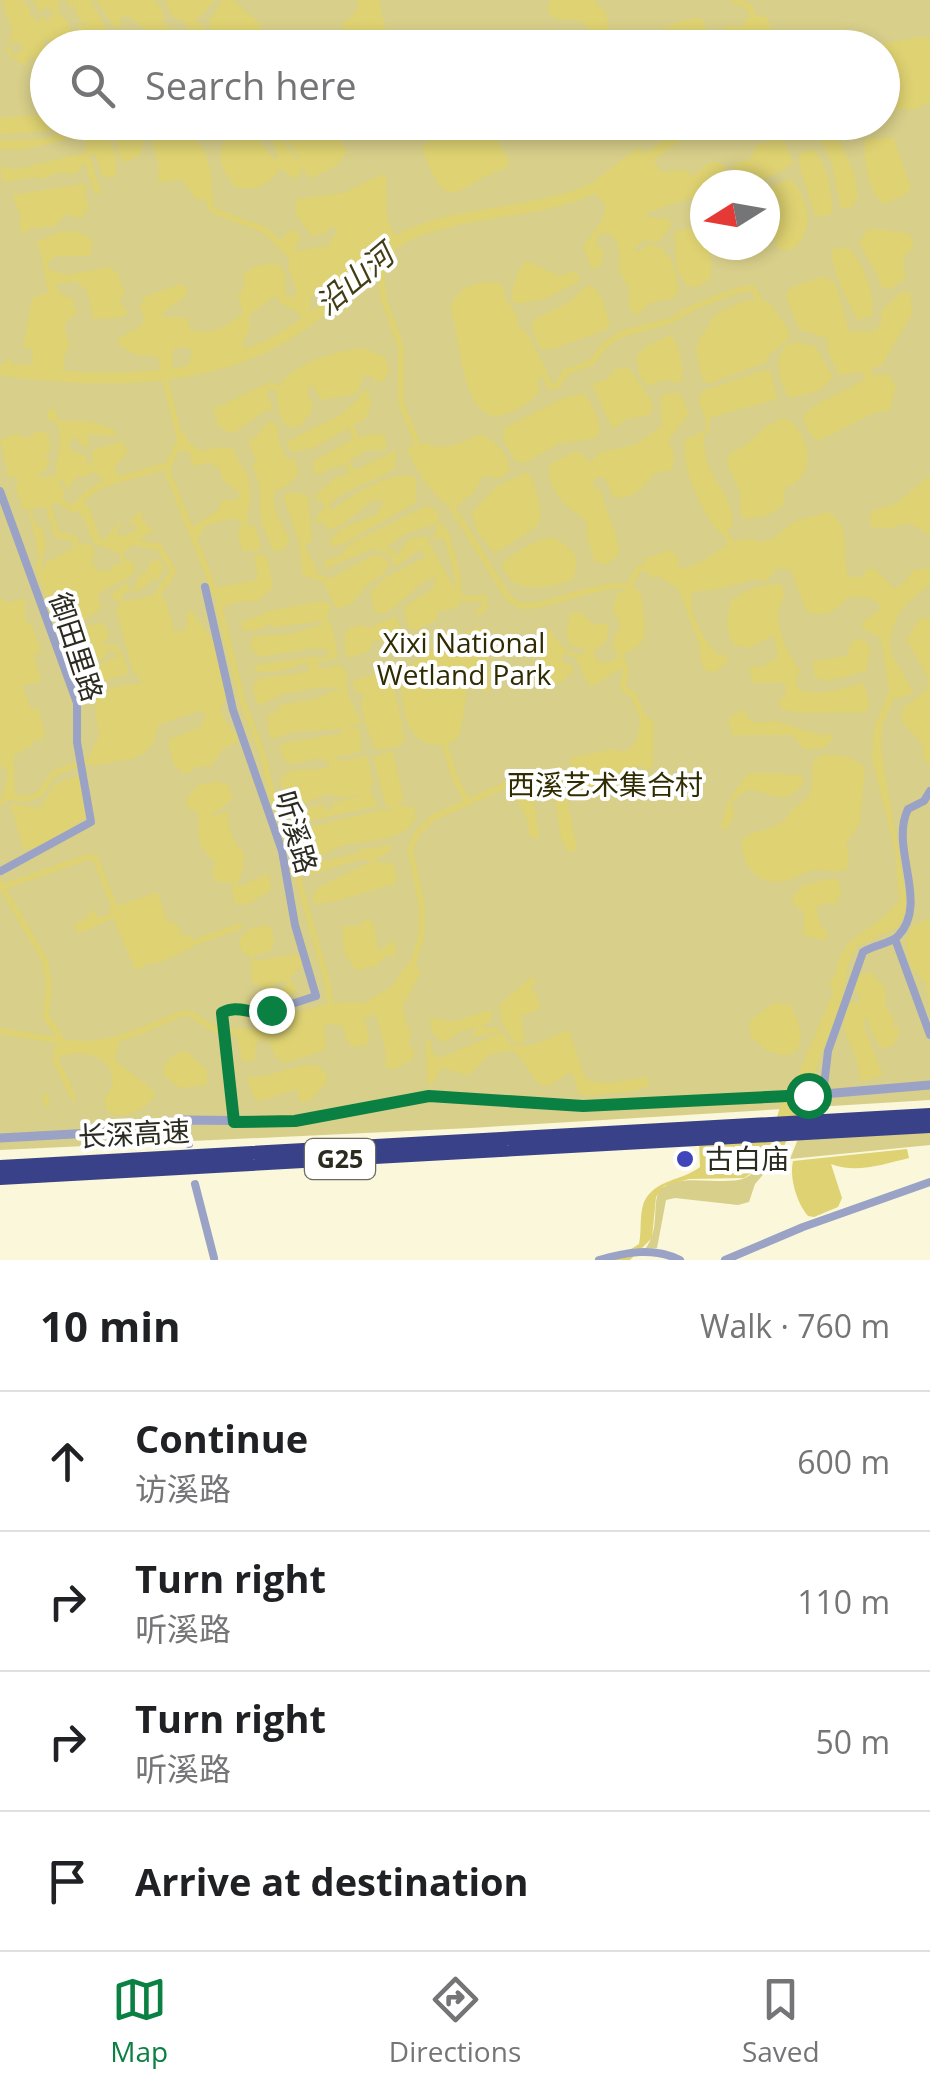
<!DOCTYPE html>
<html lang="en">
<head>
<meta charset="utf-8">
<style>
	:root { --surface:#fff; --page:#f6f6f6; --text:#202124; --muted:#757577; --line:#e0e0e0; --accent:#0b8043 }
	body { margin:0; font-family:"Open Sans","Noto Sans SC",sans-serif; background:var(--page); color:var(--text) }
	.compass { position:absolute; left:690px; top:170px; width:90px; height:90px; border-radius:50%; background:var(--surface); box-shadow:0 5px 15px #0003; rotate:259deg }
	.stop { position:absolute; width:30px; height:30px; margin:-22px; border:8px solid #0b8043; border-radius:50%; background:#fff }
	.stop.end { background:#0b8043; border-color:#fff; box-shadow:0 2px 10px #0008 }
	.list { margin:0; padding:0; list-style:none }
	h2 { display:flex; justify-content:space-between; align-items:center; height:130px; margin:0; padding:0 40px; font-size:42px }
	h2 small { font-size:32px; font-weight:400; color:var(--muted) }
	.list li { display:grid; grid-template-columns:65px 1fr auto; gap:30px; align-items:center; box-sizing:border-box; height:140px; padding:0 40px; border-top:2px solid var(--line) }
	.list b { display:block; font-size:38px; white-space:nowrap }
	.list p { margin:0; font-size:32px; white-space:nowrap; color:var(--muted) }
	.list em { font-size:32px; font-style:normal; color:var(--muted) }
	.icon { flex:none; width:55px; height:55px; fill:none; stroke:currentColor; stroke-width:2; stroke-linecap:round; stroke-linejoin:round }
	.map { position:relative; flex:none; width:930px; height:1260px; overflow:hidden }
	.search { position:absolute; background:var(--surface); box-shadow:0 5px 15px #0003; left:30px; right:30px; top:30px; height:110px; display:flex; align-items:center; gap:25px; box-sizing:border-box; padding:0 35px; border-radius:55px; color:var(--muted); font-size:38px }
	.sheet { height:690px; background:var(--surface) }
	nav { display:flex; justify-content:space-around; align-items:center; box-sizing:border-box; height:140px; border-top:2px solid var(--line); background:var(--surface); font-size:28px; color:var(--muted) }
	nav a { display:grid; justify-items:center; gap:5px }
	nav .on { color:var(--accent) }
	.map>svg:first-child { display:block }
	.green { fill:#d8cf8a; fill-rule:evenodd }
	.water { fill:#ded272 }
	.lines { fill:none; stroke-linecap:round; stroke-linejoin:round }
	.canal { stroke:#ded272; stroke-width:6 }
	.river { stroke:#ded272; stroke-width:11 }
	.minor { stroke:#9aa2c6; stroke-width:8 }
	.tertiary { stroke:#9aa2c6; stroke-width:9 }
	.motorway { stroke:#394189; stroke-width:14 }
	.route { stroke:#0b8043; stroke-width:12 }
	.poi-dot { fill:#4145ba; stroke:#fff; stroke-width:4 }
	.labels { text-anchor:middle; stroke-width:8; stroke-linejoin:round; paint-order:stroke }
	.shield { fill:#fff; stroke:#6b6b63; stroke-width:2.5 }
	.shield-label { font-size:25px; font-weight:bold; fill:#2c2b20 }
	.park-label { font-size:28px; fill:#302b00; stroke:#fff }
	.street-label { font-size:28px; fill:#2c2b20; stroke:#fff }
	.poi-label { font-size:28px; fill:#2c2b20; stroke:#fff; text-anchor:start }
	.water-label { font-size:30px; font-style:italic; fill:#423d14; stroke:#fff }
</style>
</head>
<body>
<div class="map">
<svg width="930" height="1260" viewBox="0 0 930 1260">
	<rect width="100%" height="100%" fill="#faf7da"/>
	<path class="green" d="M0 0H930V1100L471 1128 0 1150ZM48 48H882V122H48ZM705 185H765V245H705Z
		M930 1128V1145L790 1159 798 1139Z
		M764 1165 768 1169 755 1184 749 1202 738 1205 675 1198 666 1200 657 1248 645 1249C661 1230 651 1202 660 1190 678 1171 723 1187 745 1178 751 1175 758 1169 764 1165Z"/>
	<path class="water" d="M2 0H21L30 8V18L35 17 38 22 41 21 39 14 47 21 54 14 47 7 39 12 33 0H59L57 10 66 20 79 47H52L51 42 47 39 43 43 47 49V63L38 62 30 56 26 66 11 58 6 48 8 47 15 56 24 48 17 40 9 46 12 31Z
		M67 0H91L115 47H93L100 45 96 33 85 37 88 46 86 47 77 25H86V21L81 22 74 8 76 4 69 7Z
		M96 0H155L163 11V24L175 32 182 47H154L149 32 128 16 120 18 122 25 115 28Z
		M165 0H215L195 21 204 27 213 47H189L184 36 188 24 171 15Z
		M222 0H234C247 17 270 21 262 47H220L212 35 209 22Z
		M358 0H379L387 36 392 47H375C368 34 359 33 345 36L342 24C351 18 359 12 358 0Z
		M553 0H594L606 13 609 29 597 40 592 39 588 28 581 21C567 18 550 25 547 5Z
		M760 15 766 16 779 47H760L749 35 745 38 750 47H649C653 29 682 18 701 18L713 40 718 42 723 38 727 26 742 27 746 19Z
		M919 37 930 38V102C908 116 905 106 883 111L882 48 865 47Z
		M47 114 48 122 68 123 65 140 21 150 0 149V140L43 139 62 133 59 130 0 135V118Z
		M82 123C126 122 190 109 208 160 212 173 211 187 213 200L209 203 206 199 197 200 181 179 158 183 159 166 148 129 137 131 144 141 139 156 122 163 111 124 106 128 116 157V177H103L95 154 90 157 102 195 94 192 85 163 75 174 57 173 42 179 35 177 3 182 0 168 19 169 83 153 87 149Z
		M256 123H272L296 159 299 158 277 123H336L337 134 347 152 336 166 309 179 303 167 300 175 293 179 281 168C269 185 256 192 235 187 225 172 216 162 223 143L236 135H255L271 156 279 161 269 130Z
		M467 123H492L496 139 509 160 507 168C455 184 448 223 422 147L429 141 446 138Z
		M812 123H835C838 150 861 171 857 200L852 207 843 209 840 206 832 163Z
		M883 137 894 139 911 187 909 193 884 204C867 190 864 161 865 140Z
		M774 140H784L793 162C787 172 756 183 744 183L734 170V164L751 158 756 145Z
		M638 148 651 156 661 172 685 170 693 176C703 169 710 156 724 165L727 175 725 185H705V193L646 213 648 217 669 219 671 226 658 242 642 241 634 250 639 252 649 244C670 247 679 272 678 294L672 298 650 303 638 315 629 309C629 303 630 297 629 292 628 283 620 276 619 267 618 250 624 239 603 232L596 238 597 246 603 250 602 264 592 269 583 246 602 221 606 206 592 189 594 181Z
		M812 149C826 159 833 195 832 212L827 216H815L799 164 800 154Z
		M383 174 386 176 387 220 393 233 404 238 340 297 341 286 337 284 310 296V311L319 312 302 321 298 312 281 304 279 299 275 296 249 315 250 328 242 345 250 351 203 369 186 371 193 351 182 346 173 349 172 365 177 372 159 374 161 361 152 355H136L119 345 118 338 141 326 145 318 140 309 144 297 181 284 187 288 186 296 162 313 163 317 187 318 190 329C211 337 227 326 243 313L238 296 244 286 243 276C252 265 264 264 278 264L285 273 286 297H294L297 291 288 267 290 255 279 241 292 229 298 233 300 239 294 251 328 246 338 229 333 226 324 233 312 236 296 215V199L343 193Z
		M791 179C809 202 816 226 794 249L780 250 765 215V193L770 187Z
		M83 184 86 185 85 194 89 208 81 219 67 214 55 226 32 228 22 234 19 225 21 217 12 195Z
		M686 228 698 231C707 245 715 261 710 279L696 288 685 284 677 269 674 233Z
		M878 229 910 234 914 247 903 258 905 279 890 289 880 286 877 274 859 243 867 230Z
		M75 231C89 237 97 238 89 256H55L47 265 48 269 66 275 109 267 119 275 125 295 120 298 121 304 128 312 123 317 93 319 88 292 76 281 58 283C54 294 66 297 74 299L73 306 78 313 67 320 64 329 70 343 63 360 67 379 11 372 4 360H12L13 365H32L33 349 23 348C25 342 30 301 33 298 35 296 46 293 49 292 43 276 44 255 36 242L60 232Z
		M836 248H849C865 268 874 290 872 316L858 320C848 305 832 269 831 251Z
		M526 261 560 276 575 271 581 280 545 299 517 304 512 299C511 289 518 269 526 261Z
		M825 276 836 285 849 331 873 332 881 324 882 310 903 291 911 294 912 314 881 366 871 368 872 375 888 374 896 386 890 410 876 412 818 441 808 432 803 416C820 398 845 392 865 379L861 372 839 375 828 351 827 338 799 329 785 295 792 287Z
		M494 282 503 286 505 298 517 315V324L530 337 545 369 538 380 539 392C532 402 518 409 506 414 461 430 461 335 450 307 460 286 472 283 494 282Z
		M587 286H593L602 298 610 324 605 330 553 349H540L532 328 533 320 568 303Z
		M763 300 771 304 789 331 788 340 770 354 765 363 708 384C697 374 704 383 700 369 690 335 704 341 714 315L740 302Z
		M671 335C679 342 685 372 681 382L674 383 669 379 647 386 639 376 637 356 646 346Z
		M797 342 815 346 833 377 819 391 789 398C778 379 773 361 787 344Z
		M364 348 386 358 389 372 383 382 375 381 370 375 363 376 357 394 321 400 312 385 307 388 313 408 302 425 292 428 283 423C280 413 275 401 278 390 285 365 342 349 364 348Z
		M629 368 651 400 653 408 649 415 627 419 613 429 592 384 607 379 615 369Z
		M764 370 771 371 777 399 709 418 710 427 703 438C705 446 705 456 708 464 716 487 735 500 732 527L720 533C703 516 678 463 686 439L706 430V421L698 400 703 391Z
		M271 385 267 395 273 409 266 410 235 432 229 433 218 425 213 409 262 386Z
		M364 390 369 392 371 405 366 418 313 448 292 452 286 443C312 424 347 421 364 390Z
		M669 393H680L689 414 668 440 674 455 672 470 655 473C643 488 634 500 613 497L605 478 599 476 593 481 595 488 601 491C606 514 618 530 619 554L608 564 595 562 587 538 586 520C565 506 548 492 549 465L576 451 591 462 600 452 635 445 662 426 660 397Z
		M583 394C592 400 599 420 600 432L594 439 559 443 527 462H517L503 441 504 428 566 397Z
		M54 407 59 420 91 422 114 429 116 436 89 434 87 450 75 437 72 438 69 446 74 452 86 456 88 465 92 464V451L121 441 128 451 114 468 121 480 106 483 94 471 88 476 76 477 68 490 62 480 59 482 64 491V497L52 505 31 509 36 526H40C47 536 48 551 40 562L29 510 22 508 16 488 18 478 6 476 7 469 0 440 18 433 26 439 37 431 49 434 50 449 46 455 49 462 45 471 38 473 43 479 52 475 56 478C55 458 64 442 57 423L48 419V411Z
		M785 418C811 433 819 476 785 488L783 506 768 515 748 519 741 516 740 491 727 464 730 453C752 446 762 423 785 418Z
		M268 422 277 424 279 443 287 459 295 460 299 473 288 485 275 491C270 510 282 522 289 539L284 550 275 551 272 548 261 521 259 483 253 467 256 460 248 440 256 437Z
		M184 432 189 443 202 451 219 447 234 449C237 462 247 470 249 482 253 498 247 512 247 525L255 527 261 546 257 551H242L238 533 242 523 236 518 206 525 196 542 191 528 218 510 222 500H236L240 493 224 481 219 468 208 463 196 466 191 463 190 453 177 448 179 433Z
		M381 433 386 439V450H367L338 467H331L322 474 314 473 313 462 354 438Z
		M481 434C495 441 509 453 509 471L500 478 483 476 474 492 454 508C436 502 411 465 407 447L427 443C445 454 463 440 481 434Z
		M396 450 395 467C375 485 345 485 329 506L332 510C354 494 389 470 416 477V502L342 545 332 546 329 541 342 528 377 514 384 501 373 500 340 526 328 530 323 523 314 521 324 507 323 501 316 500 315 495 337 477 348 474Z
		M527 472C534 480 534 485 537 495 545 525 540 525 516 540 507 546 504 550 493 552L476 530 472 512 496 487Z
		M930 475V535L910 523 891 528 870 527 871 511 896 504Z
		M287 492 308 495 312 540 305 546 319 575 332 578 375 554 386 558 389 565C384 576 379 576 370 583 357 594 356 607 336 608L323 581 303 576 299 542 284 498Z
		M82 500 90 509 100 539 104 540 119 523 122 525 117 531 118 537 136 531V524L131 525 130 521 141 510 143 521 153 530 123 552 126 561 134 562V572C125 584 108 583 98 596L102 608 76 625 77 630 102 622 110 635 103 645H116L124 657 129 673 87 686V669L120 656 107 649 106 658 84 663 86 652 97 645 82 644 85 634 70 633 64 650 58 633 65 630 60 614 52 616C45 601 40 579 46 562L83 543 93 546 95 550 92 561 97 571H109L114 565H121V554L93 543 84 518 73 508Z
		M427 506 437 510 439 524 445 526 449 535 443 539H433L437 528 434 524 405 534 386 547 374 548 325 569V560L340 556 351 543Z
		M828 512C852 525 842 555 848 577H863L866 570 874 568 894 589 904 583 914 570 930 568V584L906 604 897 617 889 642 891 653 914 693 893 700 882 726 881 749 908 908 897 928 857 946 849 962 841 1004 820 1056 813 1081 781 1153 744 1178 689 1179 664 1186 656 1197 652 1238 630 1260H614L639 1244C642 1231 639 1215 644 1202 655 1179 682 1181 700 1167L699 1142 776 1121 781 1103 798 1075 833 992 829 985C838 974 836 959 845 948 860 929 886 922 899 900L895 850 872 759 874 727 889 692 881 638 865 630 861 624 881 608C874 595 860 596 847 598 835 611 824 619 806 611L791 570 778 567 767 581 755 579 718 589 692 592C688 613 703 639 718 655L723 654 729 660 715 672 706 671C697 657 703 651 697 638 691 623 684 606 679 589L658 576 650 578 643 558 656 556 667 549 677 555 680 568C710 568 728 528 761 542L772 539 795 521Z
		M420 537H427C435 561 455 580 461 604L453 609 438 611 436 620 416 630 408 628 404 607 431 590 436 579 433 577C411 587 404 604 382 614L375 612 370 592 386 577 426 557 419 549 395 567 393 562 409 539Z
		M554 537 574 552 577 565 573 579C550 589 508 596 502 563 516 551 536 539 554 537Z
		M261 553 268 560 273 588 256 602C244 600 229 602 220 611L213 589 255 580 258 576 254 557Z
		M156 559 164 566 158 580 153 579 142 589 124 593 122 602 159 594 166 602 175 632 187 629V612L192 611 214 642 226 697 221 709 225 721 239 737 237 742 223 749 211 766 194 767 189 773H183L173 763 168 740 200 727 205 718 202 710 160 724C155 731 156 740 150 747 137 764 111 760 93 766L87 761 99 736 94 701 113 687 142 683 132 669 116 609 120 604 110 595 127 582 129 590H133L141 573H146L149 565Z
		M781 584 785 594C784 599 780 604 779 609 775 627 789 657 800 670L796 682 799 689C819 698 843 688 863 683L869 701 868 710 863 713C842 711 790 718 779 706L780 700 786 694V687L782 682 754 683 749 670 752 666 762 667 778 657 774 635 749 648 735 645C724 632 727 615 731 600 745 591 764 583 781 584Z
		M635 588C644 596 642 599 643 610 646 638 649 642 621 655L626 669C610 670 604 683 589 686L576 658 566 653 561 656 563 662 572 666 574 673 566 675 564 682 555 683 547 680C544 663 534 654 535 636L552 630C556 642 570 656 583 654L586 649 570 645 566 631 571 613 580 612 593 624H608L607 640 593 652 599 663 611 662 620 655 613 648 614 638 621 625C612 612 611 605 619 592Z
		M0 598 8 603 25 598V619L33 628 41 652 34 655 41 681 22 686 31 709 38 707 45 735 41 741 35 738 32 745 13 756C16 769 12 786 17 796L1 801 8 772 0 764Z
		M316 602H327L331 606C324 622 331 620 334 634 336 642 335 648 339 657L316 663 323 669 339 664C351 677 346 674 347 688 347 699 358 712 361 723L348 728H360L361 752 331 758 345 761 364 756 368 759 373 782 370 790 378 806 298 823 294 814 321 804 329 811 335 803 367 793 341 798 329 793 302 804C289 797 267 779 292 771 304 767 317 773 331 765L321 758 289 764 282 758 280 744 338 734 345 729 296 731 273 739 269 736 267 715 278 711 280 705 311 700 341 688 321 687 281 694 262 705 256 702 253 687 257 679 307 672 309 669 306 662 280 671 256 672 254 668 260 664 312 657 324 658 330 650 312 648 260 657 250 648 252 637 289 634 322 625 321 621 274 627 269 624 262 629 244 631 240 623 269 611Z
		M396 616 401 630 396 642 374 640 368 651 351 658 345 653V635L349 628 362 625 369 628Z
		M930 617V763H925L921 742 902 722V709L927 689 928 678 907 640 918 620Z
		M480 627 488 640 489 691 485 693 478 686 467 689C465 700 463 727 459 735 455 742 447 746 439 745 403 744 401 701 401 672L447 639Z
		M857 639H864L870 649 866 671 827 681 814 677 813 661 847 656 851 643Z
		M385 671 394 684 405 741C397 747 384 752 374 748 370 731 355 710 365 692L356 693 352 681Z
		M744 709 749 719 755 723 776 721 819 735 833 734V739L824 748 805 750 792 735H732L728 719Z
		M641 712 654 721 653 766 647 771 643 766 634 767 628 774 626 786 601 782 584 791 573 782 570 758 612 749 622 752 630 749 638 738Z
		M393 751 404 801 390 806 385 804 373 757Z
		M825 754 850 757 865 767 860 823 846 843 849 857 847 869C834 874 828 869 816 870 806 870 796 879 786 881 758 887 740 864 742 839 754 829 769 832 781 823 788 817 786 816 792 810 798 803 807 802 810 793 814 782 810 771 814 760Z
		M534 773 562 774 577 849 569 852 561 839 555 799 544 783 535 782 533 792 539 838H530L527 820 510 783Z
		M754 773 801 775 804 782C785 808 774 793 752 790 743 789 737 798 732 803L734 816 726 830 721 827C725 806 733 792 747 775Z
		M81 775 87 817 48 843 24 851 10 803 39 809 55 784Z
		M216 781 228 785 233 799 209 817 229 811C226 824 233 844 244 852L243 870 237 884 242 886 269 873 271 890 248 904 234 903 232 882H217L212 871 216 863C194 842 199 838 198 812L188 809 186 800 197 786Z
		M381 810 413 811 415 820C402 841 370 840 348 844 334 847 324 855 311 861L304 857 298 830Z
		M393 845 390 851 376 859 378 863H393L397 878 394 884C371 890 339 902 317 904L313 901V894L319 887 373 861 362 859 312 874 309 872 312 864 356 854 362 849Z
		M830 879H838L841 892 836 905 824 903 816 908 820 924 828 933 824 941 803 935 804 912 794 904 792 897 804 885Z
		M157 892 167 920 179 926 182 935 191 936 193 947 162 962 145 964V967L135 969 113 918 78 934 74 923 86 919 91 911 94 910 98 918 111 914 109 909Z
		M368 918 374 924 378 951 395 940 396 956H386L377 965 357 971 344 953 342 926H359Z
		M930 918V1014L926 984 911 967 905 942 912 926Z
		M270 925 274 938 271 951 253 956 255 961 296 954 303 964 289 979 297 988 292 994 269 1001 265 993 285 988 287 983 282 981 266 989 252 983 251 957 243 953C232 932 253 927 270 925Z
		M414 962 421 972 403 1006 404 1017 411 1031 409 1044 415 1052 412 1060 392 1070 385 1066 386 1053 376 1014 364 1019 369 1034 367 1045 352 1047 346 1040 343 1027 334 1023 324 1026 326 1050 285 1063 275 1057 271 1044 263 1039 256 1043 255 1060 243 1062 235 1032 239 1027 249 1030C283 1019 330 996 364 1003L391 987 408 963Z
		M869 971 886 988V1007L894 1018 892 1026 898 1027 900 1032 893 1046 880 1048 863 1013 865 1029 883 1075 862 1081C859 1076 859 1070 858 1065 851 1038 836 1032 850 1003H859L860 999 855 986 859 972 866 975Z
		M533 976 536 984 530 987 536 994 540 1009 521 1016 524 1040 521 1044 514 1043 503 1025 499 1005Z
		M774 1003 790 1005C818 1054 786 1072 750 1036V1020Z
		M485 1011H493L491 1020 482 1027 502 1028 497 1032 468 1038 476 1032V1028L461 1031 445 1042C433 1038 430 1029 430 1017L453 1022Z
		M565 1031 570 1032 585 1078C603 1088 627 1079 647 1077L649 1086 630 1092 584 1096 578 1092 573 1074 568 1073 550 1086 540 1085C530 1074 524 1059 512 1050L488 1055 470 1074 464 1075 442 1067 434 1083 429 1085 427 1080 426 1041 431 1040 432 1052 440 1058 502 1032 512 1046 533 1045Z
		M120 1039 115 1060 153 1090 155 1096C142 1111 123 1122 106 1110L104 1100 113 1086C112 1081 112 1075 110 1070 103 1052 73 1050 59 1058V1067L53 1064 54 1047 63 1042 80 1046Z
		M186 1051 207 1070V1085L180 1088 164 1076C160 1062 175 1053 186 1051Z
		M305 1065 319 1066 327 1074 326 1084 308 1102H300L297 1089 260 1101 255 1100 246 1077C266 1078 284 1069 305 1065Z
		M907 1149 909 1158C884 1164 856 1174 831 1164L842 1198 838 1207 814 1217 808 1216C797 1203 789 1178 793 1161Z"/>
	<g class="lines">
		<path class="canal" d="M734 0 749 7 753 16
			M209 203 214 211 265 230 290 255
			M380 259 383 297 401 347V403L420 450
			M543 371 550 387 559 384 565 372 591 363 605 345 621 334 673 320C681 311 740 287 753 288L759 300
			M271 385 278 389
			M350 425 356 438
			M346 463 352 471
			M165 465 216 594
			M58 500 72 509 91 491 106 483 169 465 180 440 164 374
			M48 505 57 535 74 538 76 544
			M451 505 507 596C511 599 515 604 520 605 538 612 595 582 629 586
			M725 532 731 543
			M447 536C450 554 461 576 458 595L465 599 484 598 485 607 479 612
			M137 543 159 547 173 571 158 594
			M380 548 391 552 395 559
			M40 562 39 569 45 586
			M629 594V586L639 568H653
			M219 606 243 703 263 755 273 798 293 856 301 869 299 881 328 985 331 1010
			M622 650 620 655 626 669 623 688 634 696 643 718
			M445 745 454 776 468 803
			M0 802 9 797 27 799 40 794 54 773 87 761
			M390 806 413 811
			M0 883 45 961 49 985 46 1016 63 1042C104 1051 145 1029 183 1013L191 1014 212 1028 242 1034
			M2 887 88 857 95 858 117 913
			M185 946 240 926
			M412 966 421 938 422 906 410 849 418 832 432 818 517 780
			M0 1031 61 1041
			M59 1067 73 1097
			M45 1097 47 1104"/>
		<path class="river" d="M642 163 695 122
			M0 370C91 382 193 386 276 341 298 330 319 312 339 298 365 280 383 244 413 233 474 208 545 215 604 183"/>
		<path class="minor" d="M0 491 77 703V742L91 822 1 871
			M205 587 233 710 282 851 295 925 316 996 258 1015 241 1009 222 1013 235 1122
			M895 939 930 1035
			M823 1094 828 1051 863 952C873 945 890 944 898 936 930 903 889 848 908 809L924 801 930 791
			M184 1120 189 1144
			M195 1184 214 1258
			M599 1260C626 1252 654 1247 680 1260
			M725 1260 803 1227 930 1182"/>
		<path class="tertiary" d="M0 1138 110 1132 184 1120 295 1121 429 1096 583 1106 823 1094 930 1085"/>
		<path class="motorway" d="M0 1167 930 1115
			M0 1178 930 1126"/>
	</g>
	<g class="lines">
		<path class="route" d="M271 1010C252 1017 239 1003 222 1013L234 1122 295 1121 429 1096 583 1106 808 1095"/>
	</g>
	<circle class="poi-dot" cx="685" cy="1159" r="10"/>
	<g class="labels">
		<rect class="shield" x="305" y="1139" width="70" height="40" rx="8"/>
		<g class="shield-label">
			<text x="340" y="1168">G25</text>
		</g>
		<g class="park-label">
			<text x="464" y="653">Xixi National<tspan x="464" dy="32">Wetland Park</tspan></text>
			<text x="605" y="795">西溪艺术集合村</text>
		</g>
		<g class="street-label">
			<text transform="translate(76 647) rotate(72)" y="10">御田里路</text>
			<text transform="translate(296 832) rotate(74)" y="10">听溪路</text>
			<text transform="translate(134 1134) rotate(-3)" y="10">长深高速</text>
		</g>
		<g class="poi-label">
			<text x="705" y="1169">古白庙</text>
		</g>
		<g class="water-label">
			<text transform="translate(355 280) rotate(-40)" y="10">沿山河</text>
		</g>
	</g>
</svg>
<svg class="compass" viewBox="-18 -18 36 36"><path d="M0-13l5 13h-10z" fill="#e53935"/><path d="M0 13l5-13h-10z" fill="#757577"/></svg>
<div class="stop" style="left:808px;top:1095px"></div>
<div class="stop end" style="left:271px;top:1010px"></div>
<div class="search"><svg class="icon" aria-label="search" viewBox="0 0 24 24"><circle cx="10" cy="10" r="6"/><path d="M15 15l6 6"/></svg>Search here</div>
</div>
<section class="sheet">
<h2>10 min<small>Walk · 760 m</small></h2>
<ul class="list">
<li><svg class="icon" aria-label="ahead" viewBox="0 0 24 24"><path d="M12 20V5M6 11l6-6 6 6"/></svg><div><b>Continue</b><p>访溪路</p></div><em>600 m</em></li>
<li><svg class="icon" aria-label="right" viewBox="0 0 24 24"><path d="M7 20v-9h11M14 6l5 5-5 5"/></svg><div><b>Turn right</b><p>听溪路</p></div><em>110 m</em></li>
<li><svg class="icon" aria-label="right" viewBox="0 0 24 24"><path d="M7 20v-9h11M14 6l5 5-5 5"/></svg><div><b>Turn right</b><p>听溪路</p></div><em>50 m</em></li>
<li><svg class="icon" aria-label="arrive" viewBox="0 0 24 24"><path d="M6 21V4h12l-3 4 3 4H6"/></svg><div><b>Arrive at destination</b></div></li>
</ul>
</section>
<nav>
<a class="on"><svg class="icon" aria-label="map" viewBox="0 0 24 24"><path d="M3 6l6-2 6 2 6-2v14l-6 2-6-2-6 2zM9 4v14M15 6v14"/></svg>Map</a>
<a><svg class="icon" aria-label="directions" viewBox="0 0 24 24"><path d="M12 3l9 9-9 9-9-9zM9 14v-3h6M13 9l2 2-2 2"/></svg>Directions</a>
<a><svg class="icon" aria-label="saved" viewBox="0 0 24 24"><path d="M7 4h10v16l-5-4-5 4z"/></svg>Saved</a>
</nav>
</body>
</html>
